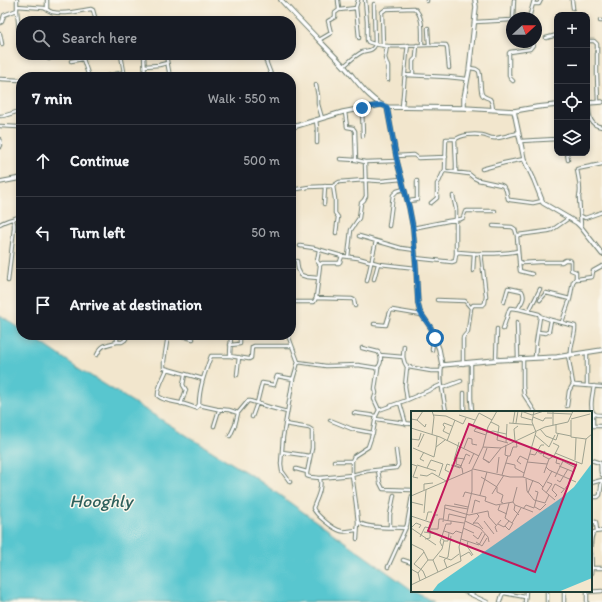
<!DOCTYPE html>
<html lang="en">
<head>
<meta charset="utf-8">
<style>
	:root { --surface:#171b24; --page:#242831; --text:#f1f3f6; --muted:#9ea1a6; --line:#363941 }
	body { margin:0; font-family:Itim,sans-serif; background:var(--page); color:var(--text) }
	.controls { position:absolute; right:12px; top:12px; display:grid; overflow:hidden; border-radius:8px; box-shadow:0 2px 6px #0003 }
	.controls button { width:36px; height:36px; display:grid; place-items:center; padding:0; border:0; border-bottom:1px solid var(--line); background:var(--surface); color:var(--text); font:20px sans-serif }
	.compass { position:absolute; left:506px; top:12px; width:36px; height:36px; border-radius:50%; background:var(--surface); box-shadow:0 2px 6px #0003; rotate:69deg }
	.stop { position:absolute; width:12px; height:12px; margin:-9px; border:3px solid #1f6fb2; border-radius:50%; background:#fff }
	.stop.end { background:#1f6fb2; border-color:#fff; box-shadow:0 1px 4px #0008 }
	.list { margin:0; padding:0; list-style:none }
	h2 { display:flex; justify-content:space-between; align-items:center; height:52px; margin:0; padding:0 16px; font-size:17px }
	h2 small { font-size:13px; font-weight:400; color:var(--muted) }
	.list li { display:grid; grid-template-columns:26px 1fr auto; gap:12px; align-items:center; box-sizing:border-box; height:72px; padding:0 16px; border-top:1px solid var(--line) }
	.list b { display:block; font-size:15px; white-space:nowrap }
	.list em { font-size:13px; font-style:normal; color:var(--muted) }
	.icon { flex:none; width:22px; height:22px; fill:none; stroke:currentColor; stroke-width:2; stroke-linecap:round; stroke-linejoin:round }
	.map { position:relative; flex:none; width:602px; height:602px; overflow:hidden }
	.search { position:absolute; background:var(--surface); box-shadow:0 2px 6px #0003; left:16px; top:16px; width:280px; height:44px; display:flex; align-items:center; gap:10px; box-sizing:border-box; padding:0 14px; border-radius:16px; color:var(--muted); font-size:15px }
	.panel { position:absolute; background:var(--surface); box-shadow:0 2px 6px #0003; left:16px; top:72px; width:280px; height:268px; border-radius:16px }
	.map>svg:first-child { display:block }
	.water { fill:#59c6cf; stroke:#3c8282 }
	.lines { fill:none; stroke-linecap:round; stroke-linejoin:round }
	.street-casing { stroke:#69786a; stroke-width:4.5 }
	.secondary-casing { stroke:#69786a; stroke-width:5.5 }
	.street { stroke:#fff; stroke-width:2.5 }
	.secondary { stroke:#fff; stroke-width:3.5 }
	.route { stroke:#1f6fb2; stroke-width:5 }
	.labels { text-anchor:middle; stroke-width:3; stroke-linejoin:round; paint-order:stroke }
	.water-label { font-size:18px; font-style:italic; fill:#2e5f5b; stroke:#fbf7ec }
	.inset-road { fill:none; stroke:#9ea290; stroke-width:1 }
	.view { fill:#c2185b; fill-opacity:0.15; stroke:#c2185b; stroke-width:2 }
	.inset-edge { fill:none; stroke:#1f3d34; stroke-width:2 }
</style>
</head>
<body>
<div class="map">
<svg width="602" height="602" viewBox="0 0 602 602">
	<rect width="100%" height="100%" fill="#fbf7ec"/>
	<filter id="ink" filterUnits="userSpaceOnUse"><feTurbulence type="fractalNoise" baseFrequency=".025" numOctaves="2"/><feDisplacementMap in="SourceGraphic" scale="8" xChannelSelector="R" yChannelSelector="G"/><feConvolveMatrix kernelMatrix="1 2 1 2 8 2 1 2 1" color-interpolation-filters="sRGB"/></filter>
	<filter id="wash" filterUnits="userSpaceOnUse"><feTurbulence type="fractalNoise" baseFrequency=".012" numOctaves="4" result="noise"/><feDisplacementMap in="SourceGraphic" scale="16" xChannelSelector="R" yChannelSelector="G"/><feGaussianBlur stdDeviation="0.9" result="paint"/><feColorMatrix in="noise" values="0 0 0 0 0 0 0 0 0 0 0 0 0 0 0 0 0 1.4 0 .05"/><feComposite in="paint" operator="in"/></filter>
	<g filter="url(#wash)">
		<rect width="100%" height="100%" fill="#f2e6cd"/>
		<path class="water" d="M0 315 21 329V335H30L78 368 257 479 412 590V591H414L433 602H0Z"/>
	</g>
	<g filter="url(#ink)">
		<g class="lines">
			<defs>
				<path id="street" d="M47 0V9
					M358 0 356 7 359 38
					M365 0 367 22V40L368 42C392 51 420 43 446 45L447 47 449 68
					M427 0V1
					M572 0 573 8
					M534 4H539L541 0
					M17 6 44 8C47 9 49 11 52 12 65 15 79 11 91 9L93 10 96 21
					M339 10 356 8
					M17 11 19 30 21 31
					M513 18 514 0
					M529 18 534 0
					M600 21H602
					M475 22 512 20
					M0 23 2 22 4 15 17 10V0
					M428 28 429 45
					M0 34 2 44
					M546 38 557 35
					M319 40 331 33 328 21 335 17V13L339 10 338 0
					M587 41H594L597 44V75L598 102
					M383 46 382 12 386 9 414 8C424 16 422 33 422 45
					M387 46 385 58 388 67V80
					M121 55 124 72
					M144 55 145 77
					M166 55 170 77
					M264 56 272 77
					M49 59V55
					M83 59 89 77
					M71 61 83 59 88 55
					M145 66 159 65 167 63
					M344 66C350 61 356 55 362 52 368 50 373 51 375 45L374 4
					M470 68 476 69 479 71C481 77 480 91 482 94 483 97 488 98 490 99L492 103 493 110
					M406 75 448 77 467 79
					M413 75V61L416 58 417 45
					M62 77 70 76 72 77
					M103 77 124 72 125 77
					M0 79 21 80
					M513 81 510 78 509 75V53L510 52 530 49 533 45V42
					M316 85 318 96V104L322 118
					M588 103C590 115 588 125 602 127
					M402 107C404 87 405 66 408 45
					M362 108 363 136
					M345 112 347 127 353 128 355 131 356 160
					M0 116C8 116 13 112 21 111
					M316 120 317 128V143
					M0 126 18 127
					M0 139 1 145 0 147
					M456 139H446L445 170 446 171 469 174 474 178 478 180 501 185 503 186 506 190 508 199 510 200 533 203 542 201
					M520 141 557 139
					M567 153 568 160
					M396 156 414 155 418 158 446 157
					M340 159 356 160 365 162 397 161
					M482 169 504 163 524 159
					M456 172V164L455 140C461 134 475 134 482 135 489 136 489 139 497 138 504 137 512 134 519 133
					M333 186 335 199V213L338 217 336 233
					M291 190 309 187 333 186 339 182 365 180 380 181 402 179
					M453 196 456 209V253
					M408 201 417 200V181
					M431 203 437 198V184C442 179 440 175 445 170
					M324 204 325 186
					M581 216 585 218 602 212
					M569 218 552 230 548 231 518 235 517 237 519 261 522 263 539 262H562L565 260H570L571 261V270L576 272V277L577 279 592 277 593 271 602 266
					M0 224C6 220 14 219 21 216
					M389 226 393 195 397 191 404 189
					M493 226 512 227 515 229 517 236
					M581 226 579 197C582 188 578 178 577 169L602 164
					M413 228 448 221 461 219 463 218 465 212 467 211H495
					M359 236 401 248 415 250
					M300 246 314 248 342 256 358 258 380 264 416 268
					M319 250 317 261 320 265
					M348 257 351 230 359 218 361 203 364 200 366 196 365 162
					M415 258 452 262 455 261 456 254 458 252C478 254 498 255 518 251
					M297 261 298 269 301 275 307 277 318 278
					M519 262 520 271 532 274
					M473 271 474 253
					M374 279 378 264
					M8 281 14 228V224L13 220
					M367 281 376 241
					M316 298 352 299 354 300 355 306
					M437 300 465 301 471 308
					M540 300 546 293 570 299 573 282 576 278
					M291 302H314L316 298 320 265 322 263H339L340 262 342 256
					M504 302 508 288 522 291C526 298 521 303 518 309
					M529 311 540 289
					M540 316 551 320 575 326C576 335 570 344 571 354
					M517 322 518 359
					M562 322 570 299
					M374 324 386 325 390 312 392 310 422 315
					M503 329 509 310 510 308 519 309 539 314 540 317 536 343 535 358
					M538 332 546 333 549 331 551 320
					M119 335 117 339V342H122L125 340 128 335
					M168 335 164 361V368L203 379
					M179 335 193 339
					M230 345 240 344V336
					M404 346C403 355 402 359 407 367L405 386 407 400
					M432 350 433 342 435 338
					M587 352V385
					M97 355C102 344 106 345 117 342
					M380 355 403 357
					M568 355 573 384 575 385 602 387
					M230 356 231 335
					M523 359V386L524 395 535 412
					M496 360 497 329
					M298 362 326 366 358 365 377 368C382 364 382 356 378 352L362 348
					M471 363V398L472 411
					M463 364V338C464 335 467 334 468 331L471 308 473 305H483L485 303 486 296 481 253
					M442 365C439 381 444 397 446 412
					M408 367 431 371H441
					M378 368 375 389 376 393 374 399 379 410
					M167 369C164 377 157 388 158 396 164 401 172 401 180 403 185 404 190 406 196 408L199 405
					M237 375 239 357
					M594 386C593 392 588 411 595 414 596 415 601 415 602 415
					M442 388 461 381
					M400 403 406 424
					M181 404 186 390 183 385 185 374
					M567 406 569 391 573 384
					M463 412 464 409V393
					M238 413 229 410 217 409 199 405C199 388 205 372 211 356H230L249 359 251 358 252 347 254 346H291
					M354 413 376 416
					M252 417 257 403 262 383 274 385 277 376 293 379 298 362 288 335
					M376 419 412 424
					M330 420 352 429 373 433
					M285 424 309 428 312 430V448L307 473V476L310 477 320 478 352 475 367 471 396 468 398 465 396 450
					M214 426 219 410
					M591 426H602
					M593 426V414
					M230 436 235 425 238 413 248 401H250L272 408 287 412
					M282 452 310 456
					M591 460 600 463C602 467 599 472 602 475
					M334 461H352
					M296 469 307 472
					M378 470 380 483 383 489 412 490
					M320 478C322 489 317 498 313 508 316 515 333 529 341 531 345 533 352 530 357 530
					M290 482 282 471 281 464 283 437 293 379
					M591 483 602 480 600 495 598 497H591
					M591 521 596 522 597 531
					M390 527V515L394 495
					M405 528C393 527 367 529 358 522L356 504 352 475V461L354 456 368 447 373 432 376 416 379 410 407 400 441 385
					M357 539 358 522
					M403 560 412 563
					M388 567 407 525 412 496
					M592 568H602
					M591 573C594 562 587 541 594 532L602 531
					M463 591 487 602
					M564 591V602
					M587 592 602 591
					M500 602 502 595 504 593 525 597
					M525 602 526 591
					M547 602V591
					M587 602V591"/>
				<path id="secondary" d="M281 0C301 22 322 43 343 65 356 79 369 101 387 107L464 108 514 111 524 159 534 180 543 203 577 223 581 227 602 254
					M587 103 602 102
					M387 107 397 161 409 207 413 228 416 268 418 304 420 312 431 328 439 349 442 365 496 360 557 357 602 350
					M464 108V98L469 71 476 7 475 0
					M514 111 537 107 557 105
					M291 129 293 127 343 112 380 105
					M0 182 21 178"/>
			</defs>
			<use href="#street" class="street-casing"/>
			<use href="#secondary" class="secondary-casing"/>
			<use href="#street" class="street"/>
			<use href="#secondary" class="secondary"/>
		</g>
	</g>
	<g class="lines" filter="url(#ink)">
		<path class="route" d="M362 108 381 105 387 107 397 161 409 207 413 228 416 268 418 304 420 312 431 328 435 338"/>
	</g>
	<g class="labels">
		<g class="water-label">
			<text x="101" y="507">Hooghly</text>
		</g>
	</g>
	<g transform="translate(411 411)">
		<rect width="181" height="181" fill="#f2e6cd"/>
		<path d="M181 52V167L147 181H21L27 173 150 87 163 76Z" fill="#59c6cf"/>
		<path class="inset-road" d="M110 0 121 4 133 0M142 0V14M111 1 110 6 121 9M136 2 160 3M22 4 35 5 52 13 55 7M48 4 64 9M122 6 132 10 134 7H141M0 8 6 9 12 0M160 8 179 3M6 9 14 16 15 13M160 9V26L175 28 181 23M80 11 88 15 86 29 97 32M98 12 122 14M102 12 104 0M105 12 107 0M145 13V22L160 25M62 14 68 2 81 9M0 17 29 26 68 45M129 18 135 25 145 29 147 23M75 22 82 20 95 23M38 23 32 20 34 16 32 14 33 12 41 15M21 24 23 6 21 0M75 24 63 20 65 17 76 20M124 24 138 36 144 24M26 25 25 36 34 29M0 28 8 29 10 22M36 30 44 9M104 30 103 18 107 15M95 31 96 13M95 34 94 44 97 45M7 36 13 23M72 36 77 16 86 0M2 37 23 46 25 36M53 37 57 27 61 28V33L66 34M76 37 72 48 78 51M126 40 130 43 134 40 132 45 138 48M13 41 9 48 13 50M144 42 171 53 175 28M119 43 124 44 130 34H133M143 45 146 47 145 52 149 53M73 48 78 52 90 37M43 49 48 31M164 49 165 27M152 50 165 57M116 51 136 53M95 52 104 54V57L113 62M0 53 6 55 2 66 7 67M58 53 63 42M110 53 106 50 109 45 117 49M6 54 25 60M40 54 49 57 55 43 59 45M43 54 51 57 52 63M51 55 45 53 46 47 54 48M148 55 163 61M135 56 138 59 165 71M16 57 20 49 32 53 28 65M62 58 99 66H112L125 21 121 11 123 0M141 60 131 78 144 89M38 61 34 59 36 53 39 54M86 62 88 46M133 62 138 48 143 45 148 35 142 32M9 64 16 65 21 62 35 70M91 64 97 45H99L102 36H106L105 30M70 66 86 76M112 66 128 72 132 76M144 66 152 50M115 68 116 80 123 89 134 92 138 84M160 68 166 51M146 69 149 71 157 58M86 76V81L92 84 90 91 92 92M13 79V73L22 72M117 82 122 69M135 82 141 73 136 71M150 82 158 73 159 67M81 83 93 64M69 84 76 61M0 85 61 59 72 36 90 37 134 16 157 11 162 0M52 86 54 81 75 86 74 90 85 94 102 91 104 94 103 99 108 104M144 86 146 84 141 79 144 73 153 78M0 91 12 94M102 91 106 76M98 92 94 107 101 112 110 97M43 93 57 96M89 94 87 99 96 103M104 94 122 101M124 96 129 99 135 93M34 97 58 104 77 100M112 98 115 94 123 97 127 81 124 80M77 100 78 106 85 114M13 102 15 79M61 102 64 89 69 91M0 105 21 112M15 109 17 101H21M33 109 53 112M37 109 38 103 55 107M54 110 69 117 77 126 78 131M73 110 83 123M32 111 34 94 57 98M62 112H67L72 118M62 113 68 105 65 102M87 113 93 116 98 110M94 115 98 119 102 112M0 117 25 134M0 117 5 112 10 114 8 117M19 117 24 104H27M52 117 63 122M20 118H27L28 108H32M33 120 42 123 45 120 51 122M13 121 25 123M86 121 84 116 90 109M62 124 67 128 71 121M9 126 14 116 19 117V127L14 128M50 128 68 134 74 123M33 130H37L38 122M57 130 56 135 62 144M65 131 71 135 76 127M0 133 12 139 17 149M31 135 29 131 35 113H40V110M13 141 3 153 12 160 15 167M28 145 40 149 48 143M49 146 58 141 61 145M17 149H22L27 161M22 149 31 138 33 129 31 128M36 157 33 149 37 146 40 125M0 158 7 162 9 170M7 162 17 149M0 174 50 150 48 136 61 80V59"/>
		<path class="view" d="M58 13 165 54 124 161 17 120Z"/>
		<rect width="181" height="181" class="inset-edge"/>
	</g>
</svg>
<div class="controls">
<button>+</button>
<button>−</button>
<button><svg class="icon" aria-label="locate" viewBox="0 0 24 24"><circle cx="12" cy="12" r="6"/><path d="M12 2v4M12 18v4M2 12h4M18 12h4"/></svg></button>
<button><svg class="icon" aria-label="layers" viewBox="0 0 24 24"><path d="M12 4l9 5-9 5-9-5zM3 14l9 5 9-5"/></svg></button>
</div>
<svg class="compass" viewBox="-18 -18 36 36"><path d="M0-13l5 13h-10z" fill="#e53935"/><path d="M0 13l5-13h-10z" fill="#9ea1a6"/></svg>
<div class="stop" style="left:435px;top:338px"></div>
<div class="stop end" style="left:362px;top:108px"></div>
<div class="search"><svg class="icon" aria-label="search" viewBox="0 0 24 24"><circle cx="10" cy="10" r="6"/><path d="M15 15l6 6"/></svg>Search here</div>
<section class="panel">
<h2>7 min<small>Walk · 550 m</small></h2>
<ul class="list">
<li><svg class="icon" aria-label="ahead" viewBox="0 0 24 24"><path d="M12 20V5M6 11l6-6 6 6"/></svg><div><b>Continue</b></div><em>500 m</em></li>
<li><svg class="icon" aria-label="left" viewBox="0 0 24 24"><path d="M17 20v-9H6M10 6l-5 5 5 5"/></svg><div><b>Turn left</b></div><em>50 m</em></li>
<li><svg class="icon" aria-label="arrive" viewBox="0 0 24 24"><path d="M6 21V4h12l-3 4 3 4H6"/></svg><div><b>Arrive at destination</b></div></li>
</ul>
</section>
</div>
</body>
</html>
